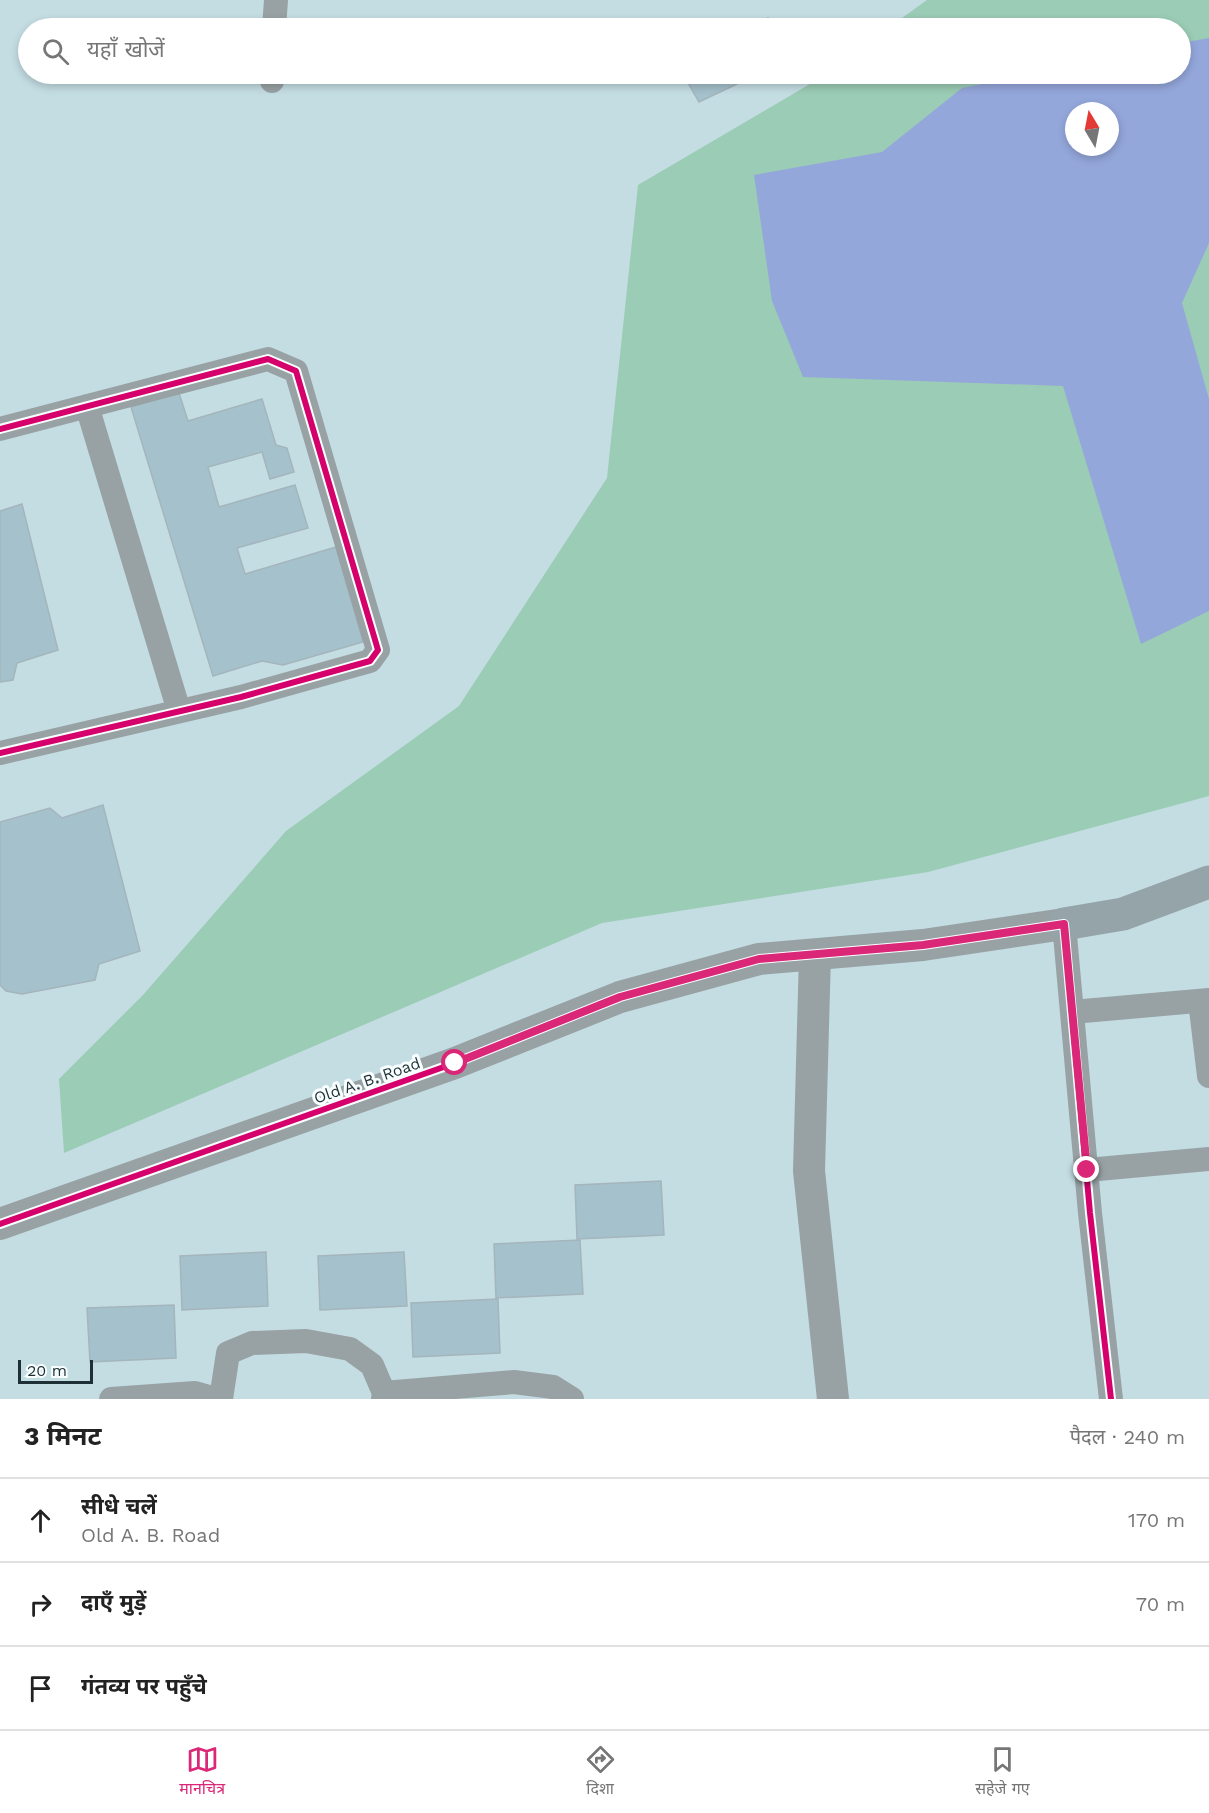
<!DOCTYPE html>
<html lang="hi">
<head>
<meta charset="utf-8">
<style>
	:root { --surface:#fff; --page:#f6f6f6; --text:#222; --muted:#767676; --line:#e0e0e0; --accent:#db2777 }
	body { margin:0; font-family:"Work Sans","Noto Sans Devanagari",sans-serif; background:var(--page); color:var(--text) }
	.compass { position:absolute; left:1065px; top:102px; width:54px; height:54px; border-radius:50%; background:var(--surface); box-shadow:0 3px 9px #0003; rotate:350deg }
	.scale { position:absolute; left:18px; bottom:15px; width:75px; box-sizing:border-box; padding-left:6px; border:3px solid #1e3035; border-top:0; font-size:16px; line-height:21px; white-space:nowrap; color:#1e3035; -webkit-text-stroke:4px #f9feff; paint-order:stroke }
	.stop { position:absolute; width:18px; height:18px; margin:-14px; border:4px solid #db2777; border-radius:50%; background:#fff }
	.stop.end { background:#db2777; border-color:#fff; box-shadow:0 2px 6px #0008 }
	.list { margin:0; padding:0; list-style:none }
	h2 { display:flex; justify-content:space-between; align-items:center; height:78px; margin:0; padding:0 24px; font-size:26px }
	h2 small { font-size:20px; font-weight:400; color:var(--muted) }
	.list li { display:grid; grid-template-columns:39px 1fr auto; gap:18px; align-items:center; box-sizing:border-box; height:84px; padding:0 24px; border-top:2px solid var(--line) }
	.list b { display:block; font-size:22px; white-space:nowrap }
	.list p { margin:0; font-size:20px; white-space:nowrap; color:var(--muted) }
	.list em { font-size:20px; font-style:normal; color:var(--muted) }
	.icon { flex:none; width:33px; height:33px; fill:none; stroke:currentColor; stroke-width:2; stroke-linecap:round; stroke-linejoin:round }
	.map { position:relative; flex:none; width:1209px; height:1399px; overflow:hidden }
	.search { position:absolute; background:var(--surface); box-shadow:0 3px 9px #0003; left:18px; right:18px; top:18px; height:66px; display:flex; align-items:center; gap:15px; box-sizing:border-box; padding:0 21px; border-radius:33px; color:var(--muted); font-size:22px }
	.sheet { height:330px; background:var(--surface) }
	nav { display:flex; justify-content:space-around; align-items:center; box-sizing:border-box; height:84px; border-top:2px solid var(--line); background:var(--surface); font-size:16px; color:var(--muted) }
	nav a { display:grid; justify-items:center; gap:3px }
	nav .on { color:var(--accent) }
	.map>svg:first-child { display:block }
	.green { fill:#9bccb5; fill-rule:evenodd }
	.water { fill:#94a7db; fill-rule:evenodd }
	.building { fill:#a5c1cc; stroke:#a4b5bc; stroke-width:1.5 }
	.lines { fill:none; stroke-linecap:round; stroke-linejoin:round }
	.minor { stroke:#98a2a4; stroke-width:24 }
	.tertiary { stroke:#98a2a4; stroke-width:32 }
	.primary { stroke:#95a4a8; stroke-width:33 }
	.cycleway-casing { stroke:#f9feff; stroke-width:10 }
	.cycleway { stroke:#d6006c; stroke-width:6 }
	.route { stroke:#db2777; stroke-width:8 }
	.labels { text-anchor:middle; stroke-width:6; stroke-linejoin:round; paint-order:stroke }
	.street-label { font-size:16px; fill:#1e3035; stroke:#f9feff }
</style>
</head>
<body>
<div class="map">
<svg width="1209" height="1399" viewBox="0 0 1209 1399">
	<rect width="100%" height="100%" fill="#c4dde3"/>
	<path class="green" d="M927 0H1209V796L928 872 602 923 64 1153 59 1079 143 995 286 831 459 706 607 478 638 185 827 74H1180V28H888ZM1074 111H1110V147H1074Z"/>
	<path class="water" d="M1209 38V243L1182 303 1209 399V611L1141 644 1063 386 803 377 772 301 754 175 882 152 962 88 1034 74H1180L1181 43ZM1074 111H1110V147H1074Z"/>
	<path class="building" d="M768 18 774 28H747Z
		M683 74H758L699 102Z
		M179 393 188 421 262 399 276 445 287 448 294 472 270 479 262 452 208 467 219 507 295 485 308 528 237 548 245 574 336 547 363 642 283 665 262 661 213 676 131 407Z
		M22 504 58 650 17 663 13 680 0 682V511Z
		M103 805 140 951 99 964 95 980 22 994 6 991 0 985V822L50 808 62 818Z
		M661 1181 664 1235 577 1239 575 1185Z
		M580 1240 583 1294 496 1298 494 1244Z
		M266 1252 268 1306 182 1310 180 1256Z
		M404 1252 407 1306 320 1310 318 1256Z
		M498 1299 500 1353 413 1357 411 1303Z
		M174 1305 176 1358 90 1362 87 1308Z"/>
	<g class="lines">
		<path class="minor" d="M274 28 276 0
			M272 81V74
			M87 406 179 711
			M0 429 268 359 296 371 378 650 370 661 241 697 0 753
			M1064 924 1090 1213 1111 1399
			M1200 1001 1209 1076
			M1072 1012 1209 1000
			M1087 1170 1209 1159
			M384 1393 514 1382 553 1387 572 1399
			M111 1399 195 1393 216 1399
			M221 1399 228 1353 252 1343 306 1341 350 1349 372 1365 384 1393 383 1399"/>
		<path class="tertiary" d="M815 955 809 1171 833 1399
			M0 1224 455 1063 620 997 759 959 923 945 1064 924"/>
		<path class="primary" d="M1064 924 1123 914 1209 882"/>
		<defs>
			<path id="cycleway" d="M0 429 268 359 296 371 378 650 370 661 241 697 0 753
				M0 1224 455 1063 620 997 759 959 923 945 1064 924 1090 1213 1111 1399"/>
		</defs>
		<use href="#cycleway" class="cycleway-casing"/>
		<use href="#cycleway" class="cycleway"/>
	</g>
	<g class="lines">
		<path class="route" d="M455 1063 620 997 759 959 923 945 1064 924 1087 1170"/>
	</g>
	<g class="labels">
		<g class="street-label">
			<text transform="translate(367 1080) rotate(-19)" y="6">Old A. B. Road</text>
		</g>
	</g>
</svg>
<svg class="compass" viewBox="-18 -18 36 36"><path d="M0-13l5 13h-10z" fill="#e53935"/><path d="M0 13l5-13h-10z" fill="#767676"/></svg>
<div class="scale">20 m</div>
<div class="stop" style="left:455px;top:1063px"></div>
<div class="stop end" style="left:1087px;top:1170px"></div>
<div class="search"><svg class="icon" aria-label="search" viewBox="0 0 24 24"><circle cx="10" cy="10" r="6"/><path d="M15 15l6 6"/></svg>यहाँ खोजें</div>
</div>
<section class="sheet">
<h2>3 मिनट<small>पैदल · 240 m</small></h2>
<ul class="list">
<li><svg class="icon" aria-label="ahead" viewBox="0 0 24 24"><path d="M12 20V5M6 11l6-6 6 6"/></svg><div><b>सीधे चलें</b><p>Old A. B. Road</p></div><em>170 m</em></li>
<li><svg class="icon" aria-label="right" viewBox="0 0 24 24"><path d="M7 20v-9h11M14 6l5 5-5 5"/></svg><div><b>दाएँ मुड़ें</b></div><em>70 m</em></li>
<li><svg class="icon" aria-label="arrive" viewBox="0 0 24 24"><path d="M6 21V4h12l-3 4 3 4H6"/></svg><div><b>गंतव्य पर पहुँचे</b></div></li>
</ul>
</section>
<nav>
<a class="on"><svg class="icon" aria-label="map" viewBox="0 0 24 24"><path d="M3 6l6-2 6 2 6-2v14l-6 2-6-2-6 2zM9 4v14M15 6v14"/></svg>मानचित्र</a>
<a><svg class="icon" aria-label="directions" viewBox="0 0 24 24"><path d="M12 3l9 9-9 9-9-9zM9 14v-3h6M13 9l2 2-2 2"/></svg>दिशा</a>
<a><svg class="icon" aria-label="saved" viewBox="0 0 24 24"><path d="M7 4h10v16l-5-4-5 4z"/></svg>सहेजे गए</a>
</nav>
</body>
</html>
